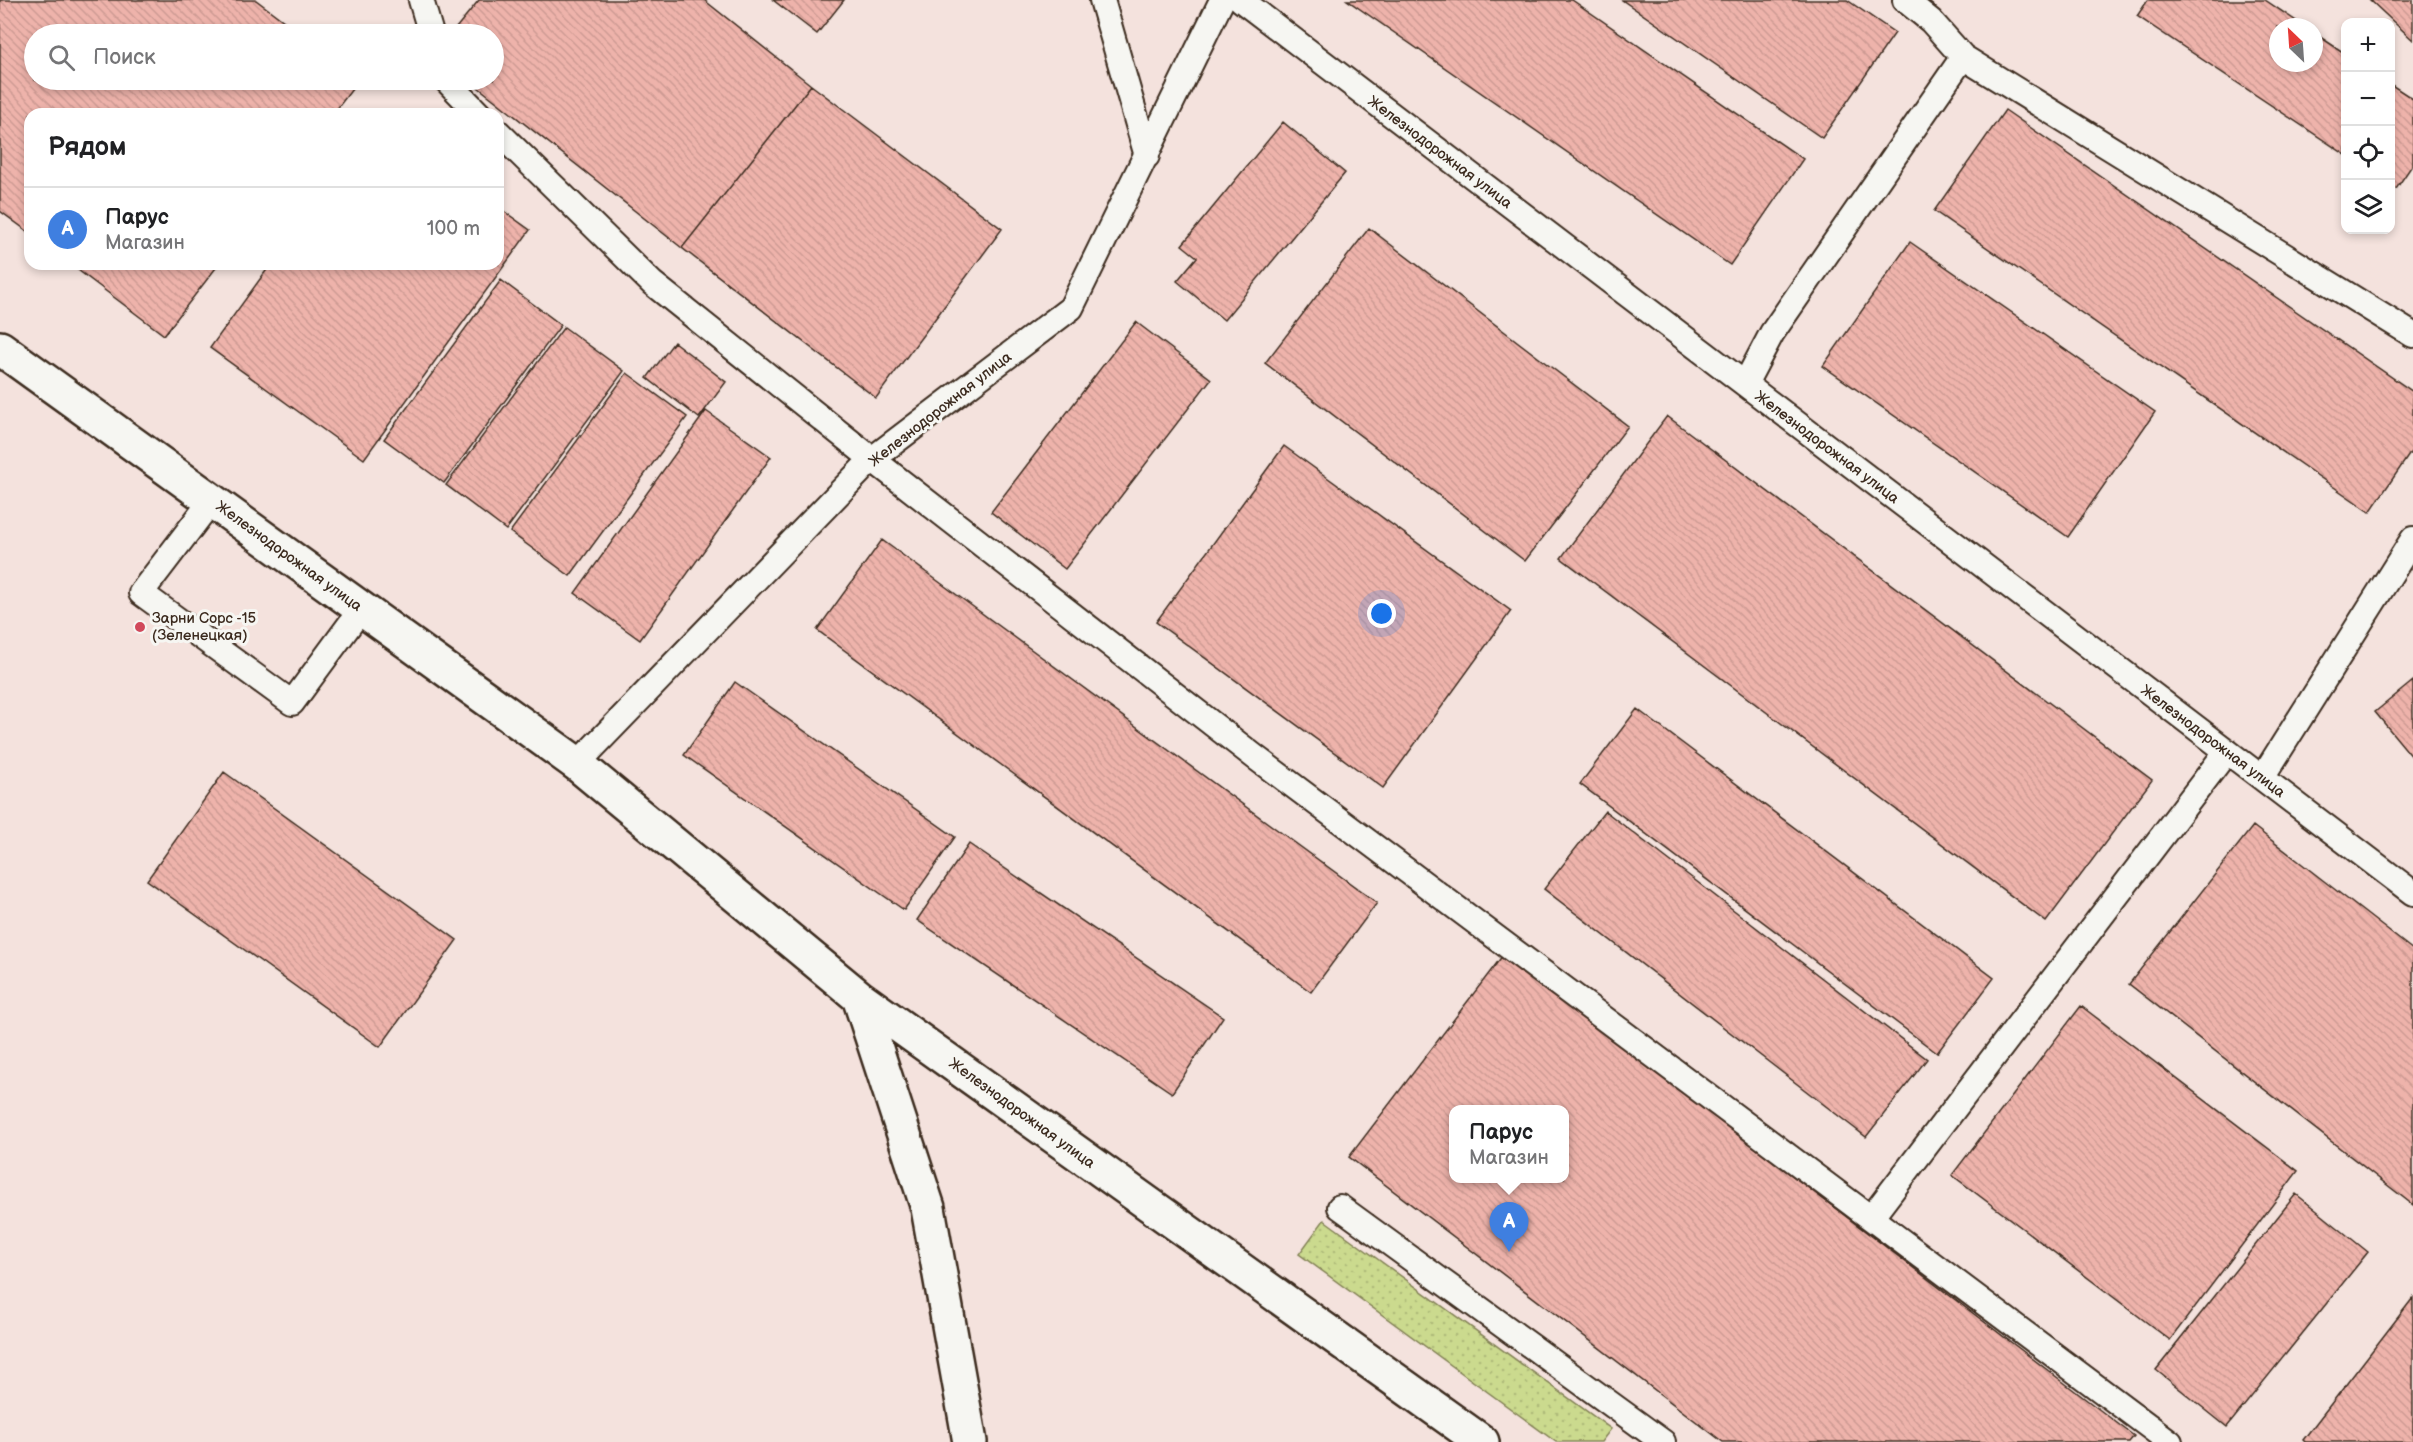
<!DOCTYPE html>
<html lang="ru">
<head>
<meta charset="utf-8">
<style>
	:root { --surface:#fff; --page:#f6f6f6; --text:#202124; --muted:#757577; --line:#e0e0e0; --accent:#7c3aed }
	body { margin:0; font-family:"Balsamiq Sans",sans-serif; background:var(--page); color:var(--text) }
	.controls { position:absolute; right:18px; top:18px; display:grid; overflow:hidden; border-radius:12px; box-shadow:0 3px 9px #0003 }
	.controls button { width:54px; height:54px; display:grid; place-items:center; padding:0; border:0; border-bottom:2px solid var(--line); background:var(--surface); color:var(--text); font:30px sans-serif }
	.compass { position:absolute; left:2269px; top:18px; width:54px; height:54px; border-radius:50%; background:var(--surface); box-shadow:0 3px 9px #0003; rotate:335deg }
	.you { position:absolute; left:1382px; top:614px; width:21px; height:21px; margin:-15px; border:4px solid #fff; border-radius:50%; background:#1a73e8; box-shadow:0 0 0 9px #1a73e833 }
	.badge { display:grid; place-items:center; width:39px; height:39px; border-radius:50%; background:var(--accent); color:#fff; font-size:20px; font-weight:700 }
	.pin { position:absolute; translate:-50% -50px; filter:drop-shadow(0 2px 3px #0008) }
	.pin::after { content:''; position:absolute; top:32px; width:21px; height:18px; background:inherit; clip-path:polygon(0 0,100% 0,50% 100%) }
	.popup { position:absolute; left:1449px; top:1105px; width:120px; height:78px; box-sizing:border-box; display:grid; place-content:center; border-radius:12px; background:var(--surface); filter:drop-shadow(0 2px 4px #0005); font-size:20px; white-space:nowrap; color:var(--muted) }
	.popup b { font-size:22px; color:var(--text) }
	.popup::after { content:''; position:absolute; left:50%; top:100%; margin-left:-12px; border:12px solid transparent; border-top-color:var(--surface) }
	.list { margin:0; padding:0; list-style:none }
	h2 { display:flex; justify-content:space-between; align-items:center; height:78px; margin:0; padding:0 24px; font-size:26px }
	h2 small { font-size:20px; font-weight:400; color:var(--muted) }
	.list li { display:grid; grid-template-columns:39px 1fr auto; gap:18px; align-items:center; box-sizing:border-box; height:84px; padding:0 24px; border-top:2px solid var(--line) }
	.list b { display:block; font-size:22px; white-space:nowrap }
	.list p { margin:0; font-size:20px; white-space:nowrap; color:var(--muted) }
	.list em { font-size:20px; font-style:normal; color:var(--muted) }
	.icon { flex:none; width:33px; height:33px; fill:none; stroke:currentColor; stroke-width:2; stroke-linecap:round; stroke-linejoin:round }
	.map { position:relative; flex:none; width:2413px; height:1442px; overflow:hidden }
	.search { position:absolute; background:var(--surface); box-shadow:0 3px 9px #0003; left:24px; top:24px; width:480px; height:66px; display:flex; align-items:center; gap:15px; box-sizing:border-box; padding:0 21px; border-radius:33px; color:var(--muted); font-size:22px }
	.panel { position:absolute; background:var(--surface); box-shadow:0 3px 9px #0003; left:24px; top:108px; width:480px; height:162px; border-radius:18px }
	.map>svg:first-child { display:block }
	.grass { fill:url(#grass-dots); stroke:#838256; stroke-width:1.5 }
	.building { fill:url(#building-back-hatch); stroke:#3b2a1e; stroke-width:1.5; fill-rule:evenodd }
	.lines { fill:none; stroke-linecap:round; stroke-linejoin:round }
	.service-casing { stroke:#3b2a1e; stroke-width:28 }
	.minor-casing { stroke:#3b2a1e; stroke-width:38 }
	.service { stroke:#f6f6f2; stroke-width:24 }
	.minor { stroke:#f6f6f2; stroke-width:33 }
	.poi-dot { fill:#d1495b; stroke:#f6f6f2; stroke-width:2 }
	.labels { text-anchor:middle; stroke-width:6; stroke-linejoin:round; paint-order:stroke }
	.street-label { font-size:15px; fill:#3b2a1e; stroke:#f6f6f2 }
	.poi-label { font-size:15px; fill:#3b2a1e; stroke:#f6f6f2; text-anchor:start }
</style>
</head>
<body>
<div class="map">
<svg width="2413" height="1442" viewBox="0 0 2413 1442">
	<defs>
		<pattern id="grass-dots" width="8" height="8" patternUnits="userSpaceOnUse" patternTransform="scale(1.5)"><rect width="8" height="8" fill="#cbda8e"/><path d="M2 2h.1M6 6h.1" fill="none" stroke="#afbb7a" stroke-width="1.8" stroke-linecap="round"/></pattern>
		<pattern id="building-back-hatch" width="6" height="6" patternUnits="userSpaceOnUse" patternTransform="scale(1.5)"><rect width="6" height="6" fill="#eeb3ab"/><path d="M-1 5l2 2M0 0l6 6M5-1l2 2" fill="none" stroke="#cd9a93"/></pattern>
	</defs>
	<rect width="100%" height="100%" fill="#f4e2dd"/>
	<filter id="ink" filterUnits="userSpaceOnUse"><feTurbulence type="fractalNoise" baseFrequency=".0167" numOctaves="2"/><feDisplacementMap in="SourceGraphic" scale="12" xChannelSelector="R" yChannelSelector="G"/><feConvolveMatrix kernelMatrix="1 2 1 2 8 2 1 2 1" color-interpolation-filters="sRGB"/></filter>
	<g filter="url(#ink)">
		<path class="grass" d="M1324 1220 1611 1429 1601 1442H1556L1299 1254Z"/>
		<path class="building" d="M0 0H256L301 34H34V80H359L333 114H30V233L0 211Z
			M479 0H704L811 85 682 248 469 80H494V34H451Z
			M773 0H844L817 34Z
			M1347 0H1572L1803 159 1730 265Z
			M1622 0H1847L1895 33 1822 138Z
			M2148 0H2265L2305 27H2278V63H2314V33L2346 54V155L2137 16Z
			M2370 0H2413V40Z
			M2390 84 2413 99V164L2396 189 2390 185Z
			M811 85 1002 229 876 398 682 248Z
			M2005 110 2413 392V449L2370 512 1934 211Z
			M1283 122 1345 173 1224 320 1177 281 1197 257 1182 245Z
			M498 207 530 230 364 459 210 348 271 264H498Z
			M1369 228 1628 426 1525 561 1265 363Z
			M1910 242 2155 412 2068 537 1823 366Z
			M70 264H219L164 335Z
			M501 280 561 325 444 483 384 439Z
			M1136 322 1211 379 1065 569 991 512Z
			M564 327 624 371 506 530 446 485Z
			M674 342 726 382 699 418 647 378Z
			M627 373 687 417 570 576 510 532Z
			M706 411 771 457 640 640 575 593Z
			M1667 416 2152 780 2046 922 1561 558Z
			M1284 446 1511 611 1383 788 1156 622Z
			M882 540 1377 903 1311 992 817 630Z
			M2413 681V758L2375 712Z
			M735 682 955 837 904 910 684 755Z
			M1637 709 1994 978 1937 1053 1580 784Z
			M224 772 457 940 380 1047 147 880Z
			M1605 811 1927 1059 1866 1137 1544 889Z
			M2253 826 2413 950V1205L2129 984Z
			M969 844 1223 1017 1172 1093 917 920Z
			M1503 955 2134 1436 2129 1442H1723L1349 1157ZM1454 1110H1564V1178H1454Z
			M2081 1006 2298 1171 2170 1340 1952 1175Z
			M2296 1194 2368 1252 2227 1427 2156 1370Z
			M2413 1298V1442H2305L2303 1440Z"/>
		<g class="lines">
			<defs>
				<path id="service" d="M421 0 431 34
					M1102 0 1147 156
					M1241 0 2413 893
					M1905 0 1931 21 1963 57
					M446 80 479 114
					M498 132 652 283 872 459 1255 757 2170 1442
					M1745 384 1772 333 1963 57 2413 335
					M212 500 141 593 292 703 362 608
					M577 764 872 459 1071 308 1222 0
					M2262 778 2413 539
					M1340 1207 1663 1442
					M1871 1218 2227 751"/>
				<path id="minor" d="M0 348 577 764 859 997 1482 1442
					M859 997 928 1208 970 1442"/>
			</defs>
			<use href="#service" class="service-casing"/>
			<use href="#minor" class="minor-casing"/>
			<use href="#service" class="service"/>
			<use href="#minor" class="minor"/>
		</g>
	</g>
	<circle class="poi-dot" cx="140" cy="627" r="6"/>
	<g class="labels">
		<g class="street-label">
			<text transform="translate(1440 152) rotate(37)" y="5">Железнодорожная улица</text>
			<text transform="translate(940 409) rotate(-38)" y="5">Железнодорожная улица</text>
			<text transform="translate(1827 447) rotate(37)" y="5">Железнодорожная улица</text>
			<text transform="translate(289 556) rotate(36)" y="5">Железнодорожная улица</text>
			<text transform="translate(2213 741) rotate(37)" y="5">Железнодорожная улица</text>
			<text transform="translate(1022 1113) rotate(36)" y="5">Железнодорожная улица</text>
		</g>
		<g class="poi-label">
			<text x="152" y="623">Зарни Сорс -15<tspan x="152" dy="17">(Зеленецкая)</tspan></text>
		</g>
	</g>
</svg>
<div class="controls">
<button>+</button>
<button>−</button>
<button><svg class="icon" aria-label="locate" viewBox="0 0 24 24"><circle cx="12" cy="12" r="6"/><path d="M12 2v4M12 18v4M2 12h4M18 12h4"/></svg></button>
<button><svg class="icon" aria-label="layers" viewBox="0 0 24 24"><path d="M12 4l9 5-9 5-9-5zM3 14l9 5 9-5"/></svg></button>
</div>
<svg class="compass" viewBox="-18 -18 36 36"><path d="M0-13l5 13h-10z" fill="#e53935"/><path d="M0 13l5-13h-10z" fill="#757577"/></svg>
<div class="you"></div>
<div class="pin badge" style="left:1509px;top:1252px;background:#3f7fe0">A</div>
<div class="popup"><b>Парус</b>Магазин</div>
<div class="search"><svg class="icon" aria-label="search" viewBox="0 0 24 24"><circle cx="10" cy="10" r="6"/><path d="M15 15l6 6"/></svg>Поиск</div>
<section class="panel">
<h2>Рядом<small></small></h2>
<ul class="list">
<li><span class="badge" style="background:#3f7fe0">A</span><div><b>Парус</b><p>Магазин</p></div><em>100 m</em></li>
</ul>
</section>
</div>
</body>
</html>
